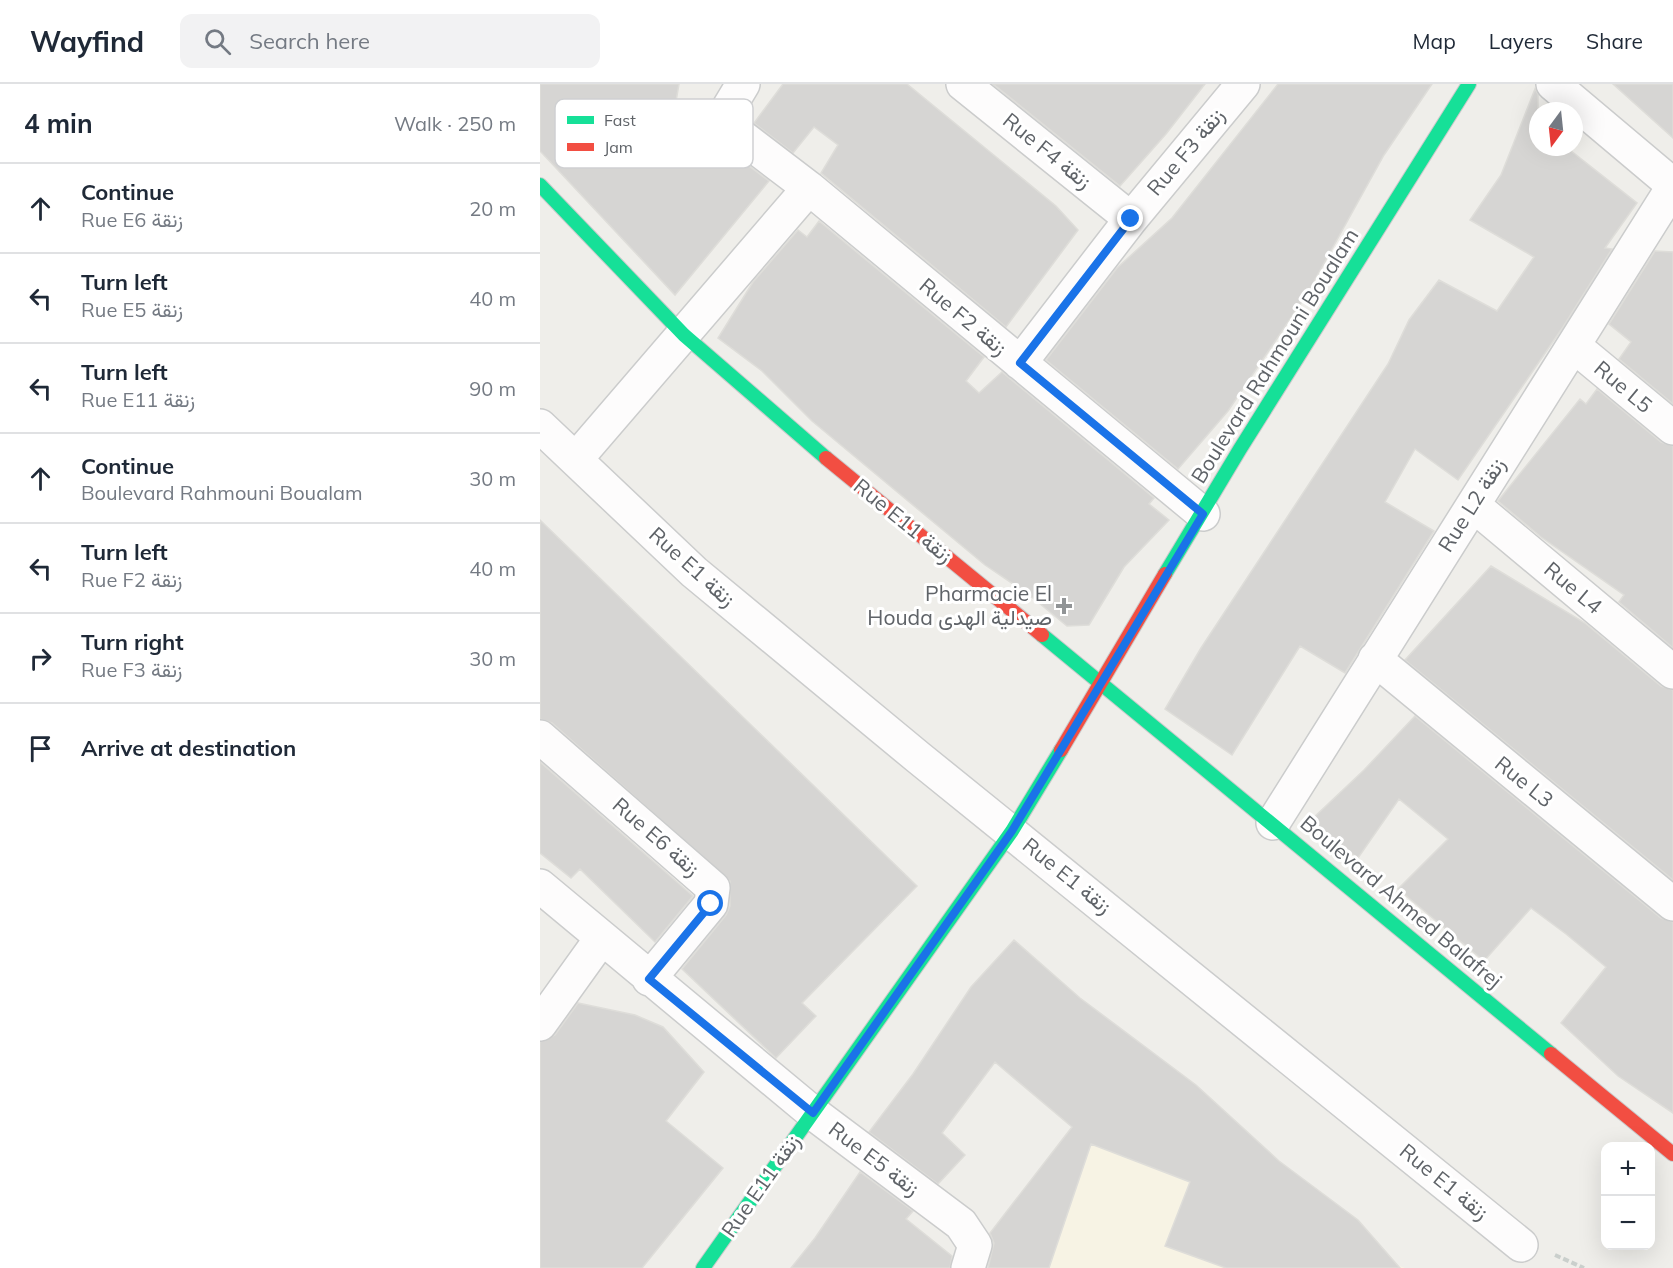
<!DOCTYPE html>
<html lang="en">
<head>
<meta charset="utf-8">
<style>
	:root { --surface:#fff; --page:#f2f2f3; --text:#1f2937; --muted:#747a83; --line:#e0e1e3 }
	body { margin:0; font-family:Mulish,Vazirmatn,sans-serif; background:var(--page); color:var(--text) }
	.controls { position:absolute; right:18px; bottom:18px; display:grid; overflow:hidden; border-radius:12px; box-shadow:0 6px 24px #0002 }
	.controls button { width:54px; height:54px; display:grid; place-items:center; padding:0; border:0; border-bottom:2px solid var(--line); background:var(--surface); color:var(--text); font:30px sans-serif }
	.compass { position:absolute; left:989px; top:18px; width:54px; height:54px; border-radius:50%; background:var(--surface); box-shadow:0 6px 24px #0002; rotate:195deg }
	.stop { position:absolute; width:18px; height:18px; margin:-14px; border:4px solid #1a73e8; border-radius:50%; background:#fff }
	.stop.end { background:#1a73e8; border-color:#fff; box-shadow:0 2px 6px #0008 }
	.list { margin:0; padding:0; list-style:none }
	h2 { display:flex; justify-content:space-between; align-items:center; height:78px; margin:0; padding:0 24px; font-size:26px }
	h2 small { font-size:20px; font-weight:400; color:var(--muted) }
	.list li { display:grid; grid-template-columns:39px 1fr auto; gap:18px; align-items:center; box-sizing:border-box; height:90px; padding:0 24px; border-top:2px solid var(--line) }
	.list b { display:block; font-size:22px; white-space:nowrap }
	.list p { margin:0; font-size:20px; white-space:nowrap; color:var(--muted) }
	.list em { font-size:20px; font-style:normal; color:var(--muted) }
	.icon { flex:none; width:33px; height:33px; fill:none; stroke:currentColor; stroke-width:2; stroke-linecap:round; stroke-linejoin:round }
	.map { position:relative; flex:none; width:1133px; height:1184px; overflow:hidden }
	header { display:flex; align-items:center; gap:36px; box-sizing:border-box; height:84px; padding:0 30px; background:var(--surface); border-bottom:2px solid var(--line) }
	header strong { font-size:28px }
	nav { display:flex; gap:33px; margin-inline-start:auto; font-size:21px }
	.search { width:420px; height:54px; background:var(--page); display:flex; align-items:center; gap:15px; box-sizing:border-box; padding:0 21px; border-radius:12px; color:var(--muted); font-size:22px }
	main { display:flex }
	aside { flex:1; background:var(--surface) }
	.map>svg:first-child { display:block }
	.commercial { fill:#f7f3e4 }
	.building { fill:#d6d5d3; stroke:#deddd9; stroke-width:1.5 }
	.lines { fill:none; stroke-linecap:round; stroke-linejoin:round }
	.street-casing { stroke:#cbcccc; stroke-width:36 }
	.fast-casing { stroke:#cacacb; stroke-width:16 }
	.jam-casing { stroke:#cacacb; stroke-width:16 }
	.path { stroke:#cacfcc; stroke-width:4; stroke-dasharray:6 3; stroke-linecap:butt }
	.street { stroke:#fdfcfc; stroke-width:33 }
	.fast { stroke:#16e098; stroke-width:14 }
	.jam { stroke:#f24e42; stroke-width:14 }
	.route { stroke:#1a73e8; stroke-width:8 }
	.poi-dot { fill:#919496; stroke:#fff; stroke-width:2 }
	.labels { text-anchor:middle; stroke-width:6; stroke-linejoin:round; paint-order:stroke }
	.street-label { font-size:21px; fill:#5f6368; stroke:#fff }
	.poi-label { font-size:21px; fill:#5f6368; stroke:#fff; text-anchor:end }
	.key { fill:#fff; stroke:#cfd0d2; stroke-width:1.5 }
	.key-label { font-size:16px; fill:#5f6368 }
</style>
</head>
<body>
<header>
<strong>Wayfind</strong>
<div class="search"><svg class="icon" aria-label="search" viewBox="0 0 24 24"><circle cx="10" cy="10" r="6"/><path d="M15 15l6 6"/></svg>Search here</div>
<nav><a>Map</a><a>Layers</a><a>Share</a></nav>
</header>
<main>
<aside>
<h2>4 min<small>Walk · 250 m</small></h2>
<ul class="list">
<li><svg class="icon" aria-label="ahead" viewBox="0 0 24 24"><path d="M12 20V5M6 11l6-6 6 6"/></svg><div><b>Continue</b><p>Rue E6 زنقة</p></div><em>20 m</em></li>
<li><svg class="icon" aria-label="left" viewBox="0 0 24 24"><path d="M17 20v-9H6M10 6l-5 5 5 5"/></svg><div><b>Turn left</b><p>Rue E5 زنقة</p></div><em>40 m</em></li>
<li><svg class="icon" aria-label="left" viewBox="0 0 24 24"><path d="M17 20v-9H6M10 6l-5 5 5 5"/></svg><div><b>Turn left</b><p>Rue E11 زنقة</p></div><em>90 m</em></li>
<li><svg class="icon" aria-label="ahead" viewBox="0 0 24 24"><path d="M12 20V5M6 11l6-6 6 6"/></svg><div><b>Continue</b><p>Boulevard Rahmouni Boualam</p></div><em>30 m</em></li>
<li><svg class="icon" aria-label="left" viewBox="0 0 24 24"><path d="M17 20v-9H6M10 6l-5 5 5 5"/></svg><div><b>Turn left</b><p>Rue F2 زنقة</p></div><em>40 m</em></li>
<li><svg class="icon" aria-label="right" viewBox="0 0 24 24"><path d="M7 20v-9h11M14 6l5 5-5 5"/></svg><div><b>Turn right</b><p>Rue F3 زنقة</p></div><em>30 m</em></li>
<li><svg class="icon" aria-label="arrive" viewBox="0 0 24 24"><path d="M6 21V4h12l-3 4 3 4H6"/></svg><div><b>Arrive at destination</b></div></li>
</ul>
</aside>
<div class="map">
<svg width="1133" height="1184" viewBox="0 0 1133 1184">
	<rect width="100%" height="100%" fill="#efeeea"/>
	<path class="commercial" d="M552 1059 588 1074 865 1184H509Z"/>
	<path class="building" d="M0 0H139L132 41 182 81 192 69 229 97 135 211 0 67Z
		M243 0H367L516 122 538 146 466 243 281 89 298 61 274 43 253 69 214 39Z
		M453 0H665L626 50 580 102Z
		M738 0H892L844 71 767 210 688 327 638 385 506 276 577 184 632 134Z
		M1073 0H1133V54Z
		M995 5 998 10V63H1026L1097 119 1065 164 1072 165 1023 243 918 396 875 365 845 418 894 447 805 589 760 562 692 671 625 625 661 564 848 280 869 236 899 196 957 227 994 173 930 136 961 91Z
		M279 137 444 273 426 297 439 309 462 288 614 414 609 420 629 436 584 483 549 541 527 542 488 510 445 481 272 337 222 287 178 254 213 198 258 146 267 153Z
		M1115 167 1133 168V320L1079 275 1091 258 1069 240Z
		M1057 305 1121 358 1133 362V564L1079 518 1084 511 1001 453 958 417 1040 315 1046 320Z
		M0 436 377 802 262 919 276 932 236 974 142 885 186 831 190 822V797L12 639 0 635Z
		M951 482 1045 539 1121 602 1133 606V796L865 576Z
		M875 632 1121 834 1133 838V1029L1078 992 1021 939 1066 883 1026 850 991 824 944 877 858 805 908 755 859 715 818 774 769 738 824 686Z
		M0 678 153 812 115 858 40 785 31 794 0 769Z
		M474 856 540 914 656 1001 739 1077 818 1136 860 1184H686L625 1162 650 1098 551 1060 509 1184H448L454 1159 450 1149 532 1043 455 978 402 1049 425 1071 398 1100 329 1048 373 990 431 903Z
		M38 919 95 931 123 943 164 988 126 1037 183 1084 102 1184H0V958L15 951Z
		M320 1088 373 1127 366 1135 412 1172 410 1184H251L275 1154Z"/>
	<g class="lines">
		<defs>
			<path id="street" d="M203 0 185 30 184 36 189 43 269 104 663 430
				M423 0 591 135
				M1013 0 1133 101
				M1034 262 1133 344
				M480 279 591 135 703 0
				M0 342 154 488 379 674 981 1161
				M36 375 269 104
				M933 421 1133 588
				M835 575 1133 820
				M0 653 173 804 171 820 109 895
				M733 739 1133 103
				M0 802 273 1029 421 1140 435 1161 428 1184
				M0 940 61 855"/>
			<path id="fast" d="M0 101 144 251 286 374
				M625 490 700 365 929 0
				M502 551 1011 970
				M163 1184 472 747 521 666"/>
			<path id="jam" d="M286 374 502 551
				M521 666 625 490
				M1011 970 1133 1070"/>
		</defs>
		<use href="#street" class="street-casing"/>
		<use href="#fast" class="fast-casing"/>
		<use href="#jam" class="jam-casing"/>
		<path class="path" d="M1015 1171 1044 1184"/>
		<use href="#street" class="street"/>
		<use href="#fast" class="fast"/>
		<use href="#jam" class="jam"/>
	</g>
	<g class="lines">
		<path class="route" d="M171 820 109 895 273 1029 472 747 663 430 480 279 591 135"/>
	</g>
	<path class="poi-dot" d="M521 513h6v6h6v6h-6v6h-6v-6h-6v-6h6z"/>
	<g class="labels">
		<g class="street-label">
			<text transform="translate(507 67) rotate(39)" y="7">Rue F4 زنقة</text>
			<text transform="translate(646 68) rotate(-50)" y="7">Rue F3 زنقة</text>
			<text transform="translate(423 233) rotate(40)" y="7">Rue F2 زنقة</text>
			<text transform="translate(735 272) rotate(-58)" y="7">Boulevard Rahmouni Boualam</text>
			<text transform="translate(1083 303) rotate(40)" y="7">Rue L5</text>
			<text transform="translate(932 421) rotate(-58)" y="7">Rue L2 زنقة</text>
			<text transform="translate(363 437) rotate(39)" y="7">Rue E11 زنقة</text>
			<text transform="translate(152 483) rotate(42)" y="7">Rue E1 زنقة</text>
			<text transform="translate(1033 504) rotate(40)" y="7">Rue L4</text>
			<text transform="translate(984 698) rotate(39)" y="7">Rue L3</text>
			<text transform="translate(116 753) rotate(41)" y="7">Rue E6 زنقة</text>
			<text transform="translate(527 792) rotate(39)" y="7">Rue E1 زنقة</text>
			<text transform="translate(861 818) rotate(40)" y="7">Boulevard Ahmed Balafrej</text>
			<text transform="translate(334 1075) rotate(37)" y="7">Rue E5 زنقة</text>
			<text transform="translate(904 1098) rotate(39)" y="7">Rue E1 زنقة</text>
			<text transform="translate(221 1102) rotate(-55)" y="7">Rue E11 زنقة</text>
		</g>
		<g class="poi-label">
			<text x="512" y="517">Pharmacie El<tspan x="512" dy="24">Houda صيدلية الهدى</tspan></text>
		</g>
	</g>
	<rect x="15" y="15" width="198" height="69" rx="9" class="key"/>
	<rect x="27" y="32" width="27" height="8" fill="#16e098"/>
	<rect x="27" y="59" width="27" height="8" fill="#f24e42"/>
	<g class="key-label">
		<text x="64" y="42">Fast</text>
		<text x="64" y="69">Jam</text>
	</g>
</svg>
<div class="controls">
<button>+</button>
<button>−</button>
</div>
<svg class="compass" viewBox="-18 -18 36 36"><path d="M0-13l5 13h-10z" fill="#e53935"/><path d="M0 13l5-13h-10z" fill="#747a83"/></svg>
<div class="stop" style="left:171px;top:820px"></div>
<div class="stop end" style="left:591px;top:135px"></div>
</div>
</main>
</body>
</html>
